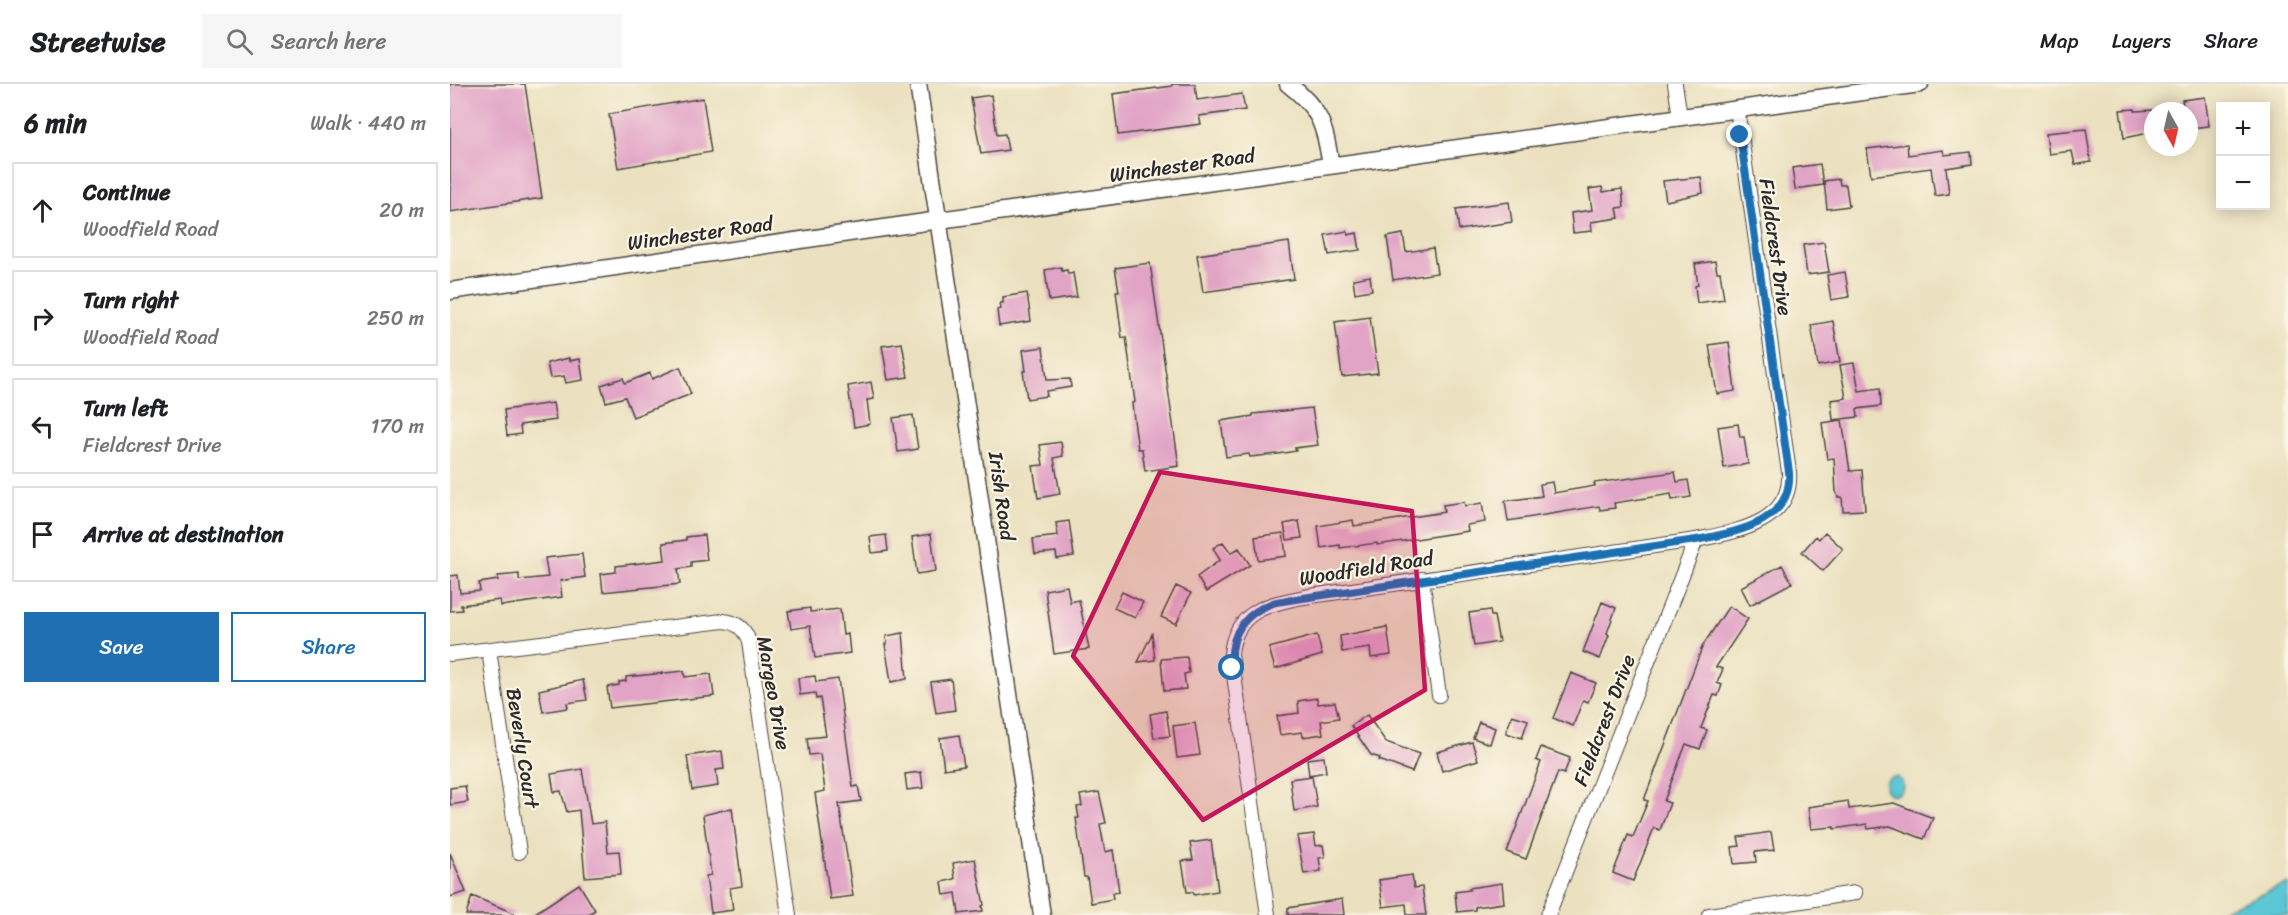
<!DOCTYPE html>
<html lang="en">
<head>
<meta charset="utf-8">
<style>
	:root { --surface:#fff; --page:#f6f6f6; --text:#202124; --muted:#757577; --line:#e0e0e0; --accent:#1f6fb2 }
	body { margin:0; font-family:Sriracha,sans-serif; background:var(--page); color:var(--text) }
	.controls { position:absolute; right:18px; top:18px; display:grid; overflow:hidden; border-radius:0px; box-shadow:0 3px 15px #0003 }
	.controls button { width:54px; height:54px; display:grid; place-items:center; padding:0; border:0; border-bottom:2px solid var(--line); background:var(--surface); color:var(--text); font:30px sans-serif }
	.compass { position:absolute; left:1694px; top:18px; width:54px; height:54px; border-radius:50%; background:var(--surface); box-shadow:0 3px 15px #0003; rotate:172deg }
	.stop { position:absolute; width:18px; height:18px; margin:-14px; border:4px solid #1f6fb2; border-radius:50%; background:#fff }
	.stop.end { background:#1f6fb2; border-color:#fff; box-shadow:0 2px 6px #0008 }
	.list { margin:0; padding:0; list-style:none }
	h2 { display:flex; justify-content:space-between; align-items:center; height:78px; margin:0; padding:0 24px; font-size:26px }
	h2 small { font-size:20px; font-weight:400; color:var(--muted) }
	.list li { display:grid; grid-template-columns:39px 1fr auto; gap:18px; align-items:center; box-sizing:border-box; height:96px; margin:0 12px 12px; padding:0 12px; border:2px solid var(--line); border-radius:0px }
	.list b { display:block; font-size:22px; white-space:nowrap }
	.list p { margin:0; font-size:20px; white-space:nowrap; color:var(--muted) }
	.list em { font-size:20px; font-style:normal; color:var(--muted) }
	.actions { display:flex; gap:12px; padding:18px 24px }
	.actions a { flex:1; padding:14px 0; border:2px solid var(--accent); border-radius:0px; text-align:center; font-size:21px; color:var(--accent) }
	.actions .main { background:var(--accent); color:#fff }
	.icon { flex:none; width:33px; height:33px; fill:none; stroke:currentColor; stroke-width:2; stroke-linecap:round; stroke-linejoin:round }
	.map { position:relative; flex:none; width:1838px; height:831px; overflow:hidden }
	header { display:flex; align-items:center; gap:36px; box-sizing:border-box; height:84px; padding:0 30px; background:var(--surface); border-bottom:2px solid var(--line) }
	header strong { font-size:28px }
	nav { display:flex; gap:33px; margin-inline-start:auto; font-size:21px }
	.search { width:420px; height:54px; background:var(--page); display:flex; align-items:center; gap:15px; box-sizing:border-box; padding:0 21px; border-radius:0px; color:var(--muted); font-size:22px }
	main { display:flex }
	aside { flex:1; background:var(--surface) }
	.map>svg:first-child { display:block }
	.water { fill:#5bc6d4; stroke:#437880; stroke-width:1.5 }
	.building { fill:#e1a3c6 }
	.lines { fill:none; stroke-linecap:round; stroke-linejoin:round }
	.minor-casing { stroke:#484641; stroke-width:16 }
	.tertiary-casing { stroke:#484641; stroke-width:19 }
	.minor { stroke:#fff; stroke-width:14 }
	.tertiary { stroke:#fff; stroke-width:16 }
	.route { stroke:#1f6fb2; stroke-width:8 }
	.marked { fill:#c2185b; fill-opacity:0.2; stroke:#c2185b; stroke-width:4.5; stroke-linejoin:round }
	.labels { text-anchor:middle; stroke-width:4.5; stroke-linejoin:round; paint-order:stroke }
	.street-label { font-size:20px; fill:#2b2b2b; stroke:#fcf5e5 }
</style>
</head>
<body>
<header>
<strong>Streetwise</strong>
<div class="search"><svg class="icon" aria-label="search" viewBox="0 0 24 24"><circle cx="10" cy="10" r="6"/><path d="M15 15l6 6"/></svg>Search here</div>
<nav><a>Map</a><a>Layers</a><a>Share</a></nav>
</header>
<main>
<aside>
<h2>6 min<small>Walk · 440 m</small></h2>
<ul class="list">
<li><svg class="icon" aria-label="ahead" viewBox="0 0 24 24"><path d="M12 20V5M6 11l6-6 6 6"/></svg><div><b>Continue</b><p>Woodfield Road</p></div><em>20 m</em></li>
<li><svg class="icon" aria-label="right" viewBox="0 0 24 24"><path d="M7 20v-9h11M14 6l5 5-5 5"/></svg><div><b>Turn right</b><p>Woodfield Road</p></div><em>250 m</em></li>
<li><svg class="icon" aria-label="left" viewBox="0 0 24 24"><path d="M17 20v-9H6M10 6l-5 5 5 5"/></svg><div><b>Turn left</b><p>Fieldcrest Drive</p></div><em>170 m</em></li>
<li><svg class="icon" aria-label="arrive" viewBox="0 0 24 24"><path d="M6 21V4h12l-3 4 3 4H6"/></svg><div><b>Arrive at destination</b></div></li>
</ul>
<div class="actions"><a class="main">Save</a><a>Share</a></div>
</aside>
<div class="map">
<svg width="1838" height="831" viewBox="0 0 1838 831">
	<rect width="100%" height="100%" fill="#fcf5e5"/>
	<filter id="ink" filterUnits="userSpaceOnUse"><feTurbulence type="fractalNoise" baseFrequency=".0167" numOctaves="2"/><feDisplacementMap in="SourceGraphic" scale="12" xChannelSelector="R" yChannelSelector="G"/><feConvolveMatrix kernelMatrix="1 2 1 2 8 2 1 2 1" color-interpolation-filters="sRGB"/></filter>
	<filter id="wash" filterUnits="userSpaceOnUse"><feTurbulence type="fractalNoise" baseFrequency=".008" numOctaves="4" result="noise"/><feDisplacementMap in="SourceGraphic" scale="24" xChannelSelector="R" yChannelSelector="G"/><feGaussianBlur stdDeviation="1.35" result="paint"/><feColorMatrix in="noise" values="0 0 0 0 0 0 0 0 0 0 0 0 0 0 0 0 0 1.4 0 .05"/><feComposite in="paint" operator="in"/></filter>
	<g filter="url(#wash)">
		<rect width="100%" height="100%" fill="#ebe1c0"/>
		<path class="water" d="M1435 702a9 9 0 1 1 18 0a9 9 0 1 1-18 0Z
			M1838 799V831H1762Z"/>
		<g id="blocks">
			<path class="building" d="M0 0H75L92 114 0 128Z
				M722 0H745L747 16 792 10 795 26 749 32 751 40 668 51 663 10 722 2Z
				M541 11 547 51 555 50 558 66 531 70 521 14Z
				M1755 13 1759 42 1739 44V27H1734L1732 16Z
				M253 14 261 68 168 84 159 30Z
				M1685 25V27L1703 26V48L1674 54 1670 26Z
				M1636 45 1641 78 1625 81 1622 67 1599 70 1596 49Z
				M1457 60 1458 71 1493 66 1494 71 1521 68 1522 80 1496 84 1499 110 1485 112 1481 84 1421 92 1417 65Z
				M1370 80 1373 101 1345 105 1342 84Z
				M1251 93 1253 109 1216 117 1213 97Z
				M1389 95 1390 101H1396L1399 122 1377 125 1374 97Z
				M1152 103 1153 108 1172 105 1174 123 1167 124 1169 134 1141 138 1142 147 1123 149 1121 129 1142 126 1139 105Z
				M1059 118 1062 138 1009 146 1006 125Z
				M897 147 898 151 907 149 910 166 879 171 875 151Z
				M953 150 956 168 983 164 987 189 943 196 937 153Z
				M839 158 844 195 753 208 747 171Z
				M1374 158 1379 188 1357 191 1353 161Z
				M1265 177 1267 188H1270L1274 215 1247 219 1245 202 1248 201 1245 180Z
				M700 179 729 382 695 387 692 365H688L684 336 682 319 685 318 676 253 672 254 666 207H669L665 184Z
				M611 183 612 187 617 186 618 190 623 189 627 213 599 217 595 186Z
				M1395 188 1399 213 1381 216 1377 191Z
				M920 192 922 206 905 209 903 195Z
				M577 209 581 237 549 242 547 226 551 225 550 219H553V213Z
				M920 233 928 289 892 293 885 238Z
				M1383 237 1390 278 1368 282 1361 241Z
				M1279 258 1285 307 1267 310 1259 261Z
				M452 259 458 293 438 296 432 262Z
				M593 263 597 296 620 295 621 303 596 307 597 312 577 315 573 287H576L573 266Z
				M119 274V277L130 275 133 296 116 299 114 292 100 294 97 279Z
				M1404 279 1409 307 1430 304 1431 322 1407 325 1408 333 1383 336 1381 316 1396 314 1390 281Z
				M230 283 241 310 183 333 175 313 156 318 151 301 173 294 175 299 200 289 202 295Z
				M421 298 424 315 417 316 420 340 404 343 398 302Z
				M103 319 106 336 70 341 71 350 57 352 54 326Z
				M862 324 868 361 845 364 846 367 828 370 800 373 799 370 776 373 771 337 803 332V330Z
				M463 331 468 365 448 368 443 334Z
				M1392 336 1400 387 1412 386 1415 426 1393 427 1392 413H1388L1386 408 1384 374 1377 375 1372 339Z
				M1288 340 1290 353H1294L1298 380 1274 384 1268 343Z
				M611 358 613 372 604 374 610 410 588 414 583 382 593 381 590 361Z
				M1225 388 1227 398 1238 396 1241 413 1222 416 1221 410 1164 419 1165 424 1150 426 1149 422 1058 437 1055 417 1092 412 1090 400 1102 398 1104 409 1145 402 1144 399Z
				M1014 418 1015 422 1032 419 1035 438 1017 441 1018 447 927 461V459L890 464V461L871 464 868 442 903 436 904 442 994 428 993 421Z
				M619 437 624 472 607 475 606 468 585 470 583 455 608 452 606 439Z
				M849 437 852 454 837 456 834 440Z
				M1375 448 1393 465 1373 487 1352 468 1366 452 1369 455Z
				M833 449 836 472 808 476 805 453Z
				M481 450 486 487 467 490 462 453Z
				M254 451 257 476 241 478V483L228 485 230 500 153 508 151 490 166 488V482L215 476 213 459 236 456V453Z
				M436 451 438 467 422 469 420 453Z
				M773 458 781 469 789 464 800 481 756 508 747 493 770 476 763 464Z
				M132 470 135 493 110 497 112 513 51 522 50 516 11 521 12 526 0 527V492L8 491 10 509 30 507 29 499 48 496V492L69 490V496L98 493 95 474Z
				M1332 481 1342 499 1300 521 1291 503Z
				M617 502 620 518 629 516 639 565 604 570 595 506Z
				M726 502 741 509 726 540 711 533Z
				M672 508 693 518 685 534 664 524Z
				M1152 518 1166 524 1157 549 1159 551 1150 575 1133 568Z
				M1279 522 1298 535 1266 583 1273 585 1267 599 1272 601 1268 612 1264 611 1251 644 1257 646 1250 665 1236 660 1214 717 1220 719 1210 746 1204 744 1183 797 1163 789 1178 751 1183 753 1198 717 1194 716 1253 561Z
				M360 524V528L390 525 393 551 398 550 400 569 365 574 360 542 341 545 338 527Z
				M1040 526 1041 532H1044L1049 558 1024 562 1019 529Z
				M937 543 941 571 921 574 920 564 892 568 890 552Z
				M453 549 457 595 441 598 435 560H437L436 552Z
				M702 550 705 576 688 578Z
				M867 551 872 571 825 585 819 564Z
				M737 573 739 589 734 590 736 605 714 607 711 575Z
				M234 587 235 593 261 590 264 612 160 624 157 603 169 601V598L176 597V593Z
				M1121 589 1146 599 1138 618 1133 616 1123 642 1103 634Z
				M365 592 366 598 388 595 403 703 408 702 411 717 389 720 403 812 380 815 365 709 375 707 370 670 359 671 357 654 376 652 370 614 366 615 365 609 350 611 348 594Z
				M501 595 505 626 486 629 481 598Z
				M133 596 137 616 117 619 118 624 93 628 89 606Z
				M867 614 868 620 885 618 889 634 871 637 873 650 853 653 852 648 830 651 827 632 849 629 848 617Z
				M716 627 720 652 704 654 700 630Z
				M917 631 936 658 969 670 962 688 929 676 930 674 921 671 901 642Z
				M1062 631 1078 636 1072 654 1056 649Z
				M1029 638 1045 644 1040 660 1023 654Z
				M745 639 750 671 727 674 723 642Z
				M509 651 514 682 494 685 490 654Z
				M1022 658 1028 676 992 687 987 668Z
				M1091 663 1120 674 1114 690 1108 688 1076 775 1057 768 1091 678 1086 676Z
				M272 667 274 685 266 686 268 702 242 706 237 672Z
				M874 673 876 688 859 691 857 675Z
				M132 685 141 740 155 738 158 768 169 767 171 790 135 793 129 726 117 728 111 707 104 708 101 690Z
				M471 688 473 704 457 706 455 690Z
				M862 692 867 723 844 727 840 695Z
				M15 702 18 718 0 721V704Z
				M649 708 656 739 650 740 655 768 663 766 669 808 662 809 663 815 641 819 637 793H634L626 734H629L627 723 632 722 630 711Z
				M1398 717 1399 725 1444 719 1483 734 1474 755 1440 742 1418 745 1417 740 1384 745V743L1361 745 1358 723Z
				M282 724 292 802 280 804 283 826 261 829 256 792 261 791 253 731Z
				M1321 748 1324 766 1305 768 1306 778 1284 780 1282 763 1290 762 1288 753Z
				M864 750 866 762 873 761 875 773 869 774 871 787 854 790 847 752Z
				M761 756 768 807 744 811 743 808H737L732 777 743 776 740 759Z
				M0 769 16 808 0 813Z
				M525 775 534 821 532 822 533 827 509 830 506 809 494 811 492 798 505 795 503 779Z
				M962 791 964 804 972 803 976 831H957L956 820 933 823 929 796Z
				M1052 799 1054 819 1025 823V826L1007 828 1005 808 1020 806 1019 804Z
				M129 800 145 826 137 831H82Z
				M22 812 64 829V831H16Z
				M892 815 894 831H838V824Z"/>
		</g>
	</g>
	<g filter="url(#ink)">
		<use href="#blocks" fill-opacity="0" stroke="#484641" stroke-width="1.5"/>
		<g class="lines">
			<defs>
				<path id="minor" d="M1225 0 1230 33
					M972 495 989 611
					M39 566 69 768
					M0 570 273 537C287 538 295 545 299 558L339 831
					M818 831 781 570C785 527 818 520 854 513L1246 456C1283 448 1343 440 1339 388L1287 24
					M1098 831 1246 456
					M1259 831 1405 809"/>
				<path id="tertiary" d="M468 0 592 831
					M838 0C872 26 874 42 881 81
					M0 207 489 136 1470 0"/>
			</defs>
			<use href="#minor" class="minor-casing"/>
			<use href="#tertiary" class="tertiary-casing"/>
			<use href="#minor" class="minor"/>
			<use href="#tertiary" class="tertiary"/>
		</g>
	</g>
	<g class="lines" filter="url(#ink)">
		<path class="route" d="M782 584C779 550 793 529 826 518L1246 456C1284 448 1343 440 1339 388L1290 51"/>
	</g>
	<path class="marked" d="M710 388 962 427 975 606 753 736 623 572Z"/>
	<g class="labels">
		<g class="street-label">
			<text transform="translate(732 81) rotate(-8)" y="7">Winchester Road</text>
			<text transform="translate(250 149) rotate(-8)" y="7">Winchester Road</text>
			<text transform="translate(1326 163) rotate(82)" y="7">Fieldcrest Drive</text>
			<text transform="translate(552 412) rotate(82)" y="7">Irish Road</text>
			<text transform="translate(916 484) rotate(-9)" y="7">Woodfield Road</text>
			<text transform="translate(324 609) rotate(80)" y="7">Margeo Drive</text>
			<text transform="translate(1154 636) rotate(-69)" y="7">Fieldcrest Drive</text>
			<text transform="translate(73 664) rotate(81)" y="7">Beverly Court</text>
		</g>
	</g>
</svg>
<div class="controls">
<button>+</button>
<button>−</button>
</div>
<svg class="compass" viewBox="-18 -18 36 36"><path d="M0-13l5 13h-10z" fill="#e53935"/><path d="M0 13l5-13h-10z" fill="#757577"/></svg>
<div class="stop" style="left:782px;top:584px"></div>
<div class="stop end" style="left:1290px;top:51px"></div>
</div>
</main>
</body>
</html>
